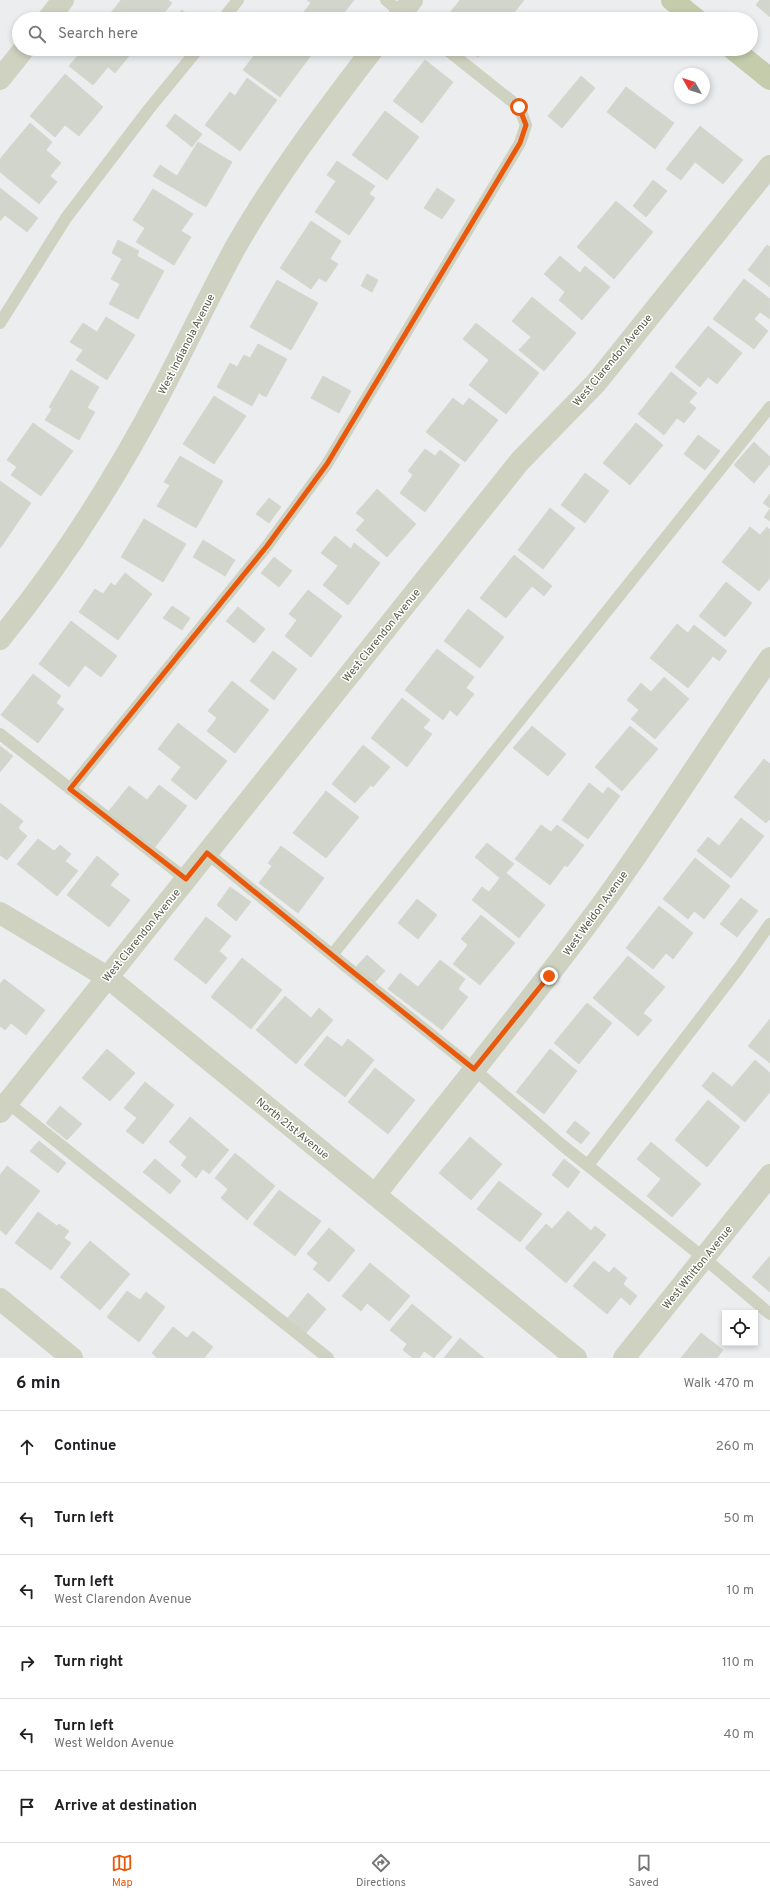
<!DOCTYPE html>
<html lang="en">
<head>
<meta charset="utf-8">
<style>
	:root { --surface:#fff; --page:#f6f6f6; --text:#202124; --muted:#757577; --line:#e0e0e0; --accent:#ea580c }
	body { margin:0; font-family:Overpass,sans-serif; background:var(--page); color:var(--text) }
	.controls { position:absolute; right:12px; bottom:12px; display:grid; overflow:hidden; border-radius:0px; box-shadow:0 2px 6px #0003 }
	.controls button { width:36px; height:36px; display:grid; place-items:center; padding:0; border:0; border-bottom:1px solid var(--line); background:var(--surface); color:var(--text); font:20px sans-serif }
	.compass { position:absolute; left:674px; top:68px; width:36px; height:36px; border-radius:50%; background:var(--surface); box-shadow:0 2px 6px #0003; rotate:309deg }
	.stop { position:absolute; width:12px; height:12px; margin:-9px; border:3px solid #ea580c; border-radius:50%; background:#fff }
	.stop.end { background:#ea580c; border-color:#fff; box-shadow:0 1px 4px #0008 }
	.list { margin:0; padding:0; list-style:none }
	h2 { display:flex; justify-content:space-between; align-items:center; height:52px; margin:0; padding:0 16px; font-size:17px }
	h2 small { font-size:13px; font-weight:400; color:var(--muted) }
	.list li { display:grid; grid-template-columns:26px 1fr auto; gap:12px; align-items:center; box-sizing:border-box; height:72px; padding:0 16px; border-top:1px solid var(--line) }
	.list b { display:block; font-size:15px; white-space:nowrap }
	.list p { margin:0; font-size:13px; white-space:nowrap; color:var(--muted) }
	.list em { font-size:13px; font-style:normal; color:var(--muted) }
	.icon { flex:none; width:22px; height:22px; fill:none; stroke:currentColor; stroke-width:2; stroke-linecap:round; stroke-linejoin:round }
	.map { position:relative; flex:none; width:770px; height:1358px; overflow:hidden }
	.search { position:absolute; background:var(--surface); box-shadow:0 2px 6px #0003; left:12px; right:12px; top:12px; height:44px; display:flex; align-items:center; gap:10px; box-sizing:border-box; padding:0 14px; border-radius:22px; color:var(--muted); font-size:15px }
	.sheet { height:484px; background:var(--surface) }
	nav { display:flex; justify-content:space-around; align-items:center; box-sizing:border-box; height:56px; border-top:1px solid var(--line); background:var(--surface); font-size:11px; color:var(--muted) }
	nav a { display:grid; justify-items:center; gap:2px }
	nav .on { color:var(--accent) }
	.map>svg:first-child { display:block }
	.building { fill:#d1d5cb; stroke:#d5d8d0 }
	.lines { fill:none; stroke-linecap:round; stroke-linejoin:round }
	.lane { stroke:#cfd2c0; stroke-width:12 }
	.street { stroke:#cfd2c0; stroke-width:22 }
	.primary { stroke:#c5ccac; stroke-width:22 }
	.route { stroke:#ea580c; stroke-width:5 }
	.labels { text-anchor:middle; stroke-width:3; stroke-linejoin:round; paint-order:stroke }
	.street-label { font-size:11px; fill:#565a45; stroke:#fff }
</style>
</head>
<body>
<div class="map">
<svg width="770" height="1358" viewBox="0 0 770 1358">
	<rect width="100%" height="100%" fill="#ecedef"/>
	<path class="building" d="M121 0H168L172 3 161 17 163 19H106Z
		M307 0H354L339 19H298L311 3Z
		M460 0H524L509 19H445Z
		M760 0H770V17L756 5Z
		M182 10 193 19H174Z
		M83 49H130L133 51 115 73 108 67 93 85 69 66Z
		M259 49H305L312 54 280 97 243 70Z
		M468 49H484L478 57Z
		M425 60 453 82 422 123 393 101Z
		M65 74 103 107 79 136 65 125 55 137 30 116Z
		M581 76 595 88 562 128 548 116Z
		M247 78 277 100 240 151 205 125 230 92 235 96Z
		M626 87 674 123 655 149 607 112Z
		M385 111 419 137 387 180 352 155Z
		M175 114 202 134 192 147 166 126Z
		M30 123 52 142 46 150 61 163 50 176 57 182 39 204 0 172V159Z
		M700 126 743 160 723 184 695 162 681 180 666 169Z
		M198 142 232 162 206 207 153 176 160 165 177 176Z
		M337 161 375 186 369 194 375 198 349 235 315 212 336 181 327 175Z
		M653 180 667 191 646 217 633 206Z
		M0 188 38 218 27 232 5 215 0 221Z
		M437 188 455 200 442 219 424 208Z
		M153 189 193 214 181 231 191 237 174 265 136 242 145 228 133 220Z
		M616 201 653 232 614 279 577 247Z
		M311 221 341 241 330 259 338 264 326 282 319 278 311 289 280 268Z
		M118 240 139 251 137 256 164 271 138 319 109 304 120 284 111 279 122 259 112 253Z
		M767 245 770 247V287L748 270Z
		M560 256 580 273 585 266 610 287 582 320 559 300 565 292 544 274Z
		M367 274 378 280 372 292 361 286Z
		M744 279 770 299V319L760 312 754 319 768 331 754 349 713 319Z
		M277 280 318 303 291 350 250 327Z
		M532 297 576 333 544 371 519 350 531 337 512 321Z
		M106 317 135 335 107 380 76 360 83 350 70 342 83 323 97 332Z
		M476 323 539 373 506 414 469 385 489 360 463 339Z
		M708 326 742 353 717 384 708 377 700 387 675 367Z
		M258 344 287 359 266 397 259 393 252 406 217 387 230 363 237 367 244 355 250 358Z
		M71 370 99 387 87 408 95 412 79 440 45 420 52 409 49 407Z
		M671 372 697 393 689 402 696 408 684 423 677 418 664 435 638 414Z
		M323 376 351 391 339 413 311 398Z
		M214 396 246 416 214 464 183 444Z
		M453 398 463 406 469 398 498 420 465 462 426 432Z
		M33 423 73 451 41 496 11 475 17 467 7 460Z
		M636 423 663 445 630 485 603 463Z
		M698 435 720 451 705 470 684 454Z
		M754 442 770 457V464L754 483 734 465Z
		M425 449 435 456 440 450 460 465 425 512 400 493 413 475 408 471Z
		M180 456 223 481 196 528 157 506 170 485 164 482Z
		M585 473 609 491 585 523 561 505Z
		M0 481 31 503 1 547H0Z
		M377 489 416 524 387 557 356 530 365 520 356 513Z
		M770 494V508L763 503Z
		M269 498 281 507 269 523 256 514Z
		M550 508 575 528 543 569 518 550Z
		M770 509V521L764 517Z
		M144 519 186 544 163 582 121 557Z
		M750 527 760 535 767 527 770 530V578L759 591 722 562Z
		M335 536 351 549 354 543 380 563 348 605 323 585 338 566 321 553Z
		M203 540 235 560 225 576 193 557Z
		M514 555 552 586 544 596 532 586 506 618 480 598Z
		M274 557 292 571 279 587 261 573Z
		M125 573 152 594 118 640 79 612 95 589 103 594 111 583 115 586Z
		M726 582 752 603 725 637 699 616Z
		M308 590 342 616 311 657 285 636 297 620 289 614Z
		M172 606 190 618 182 630 163 618Z
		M238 607 265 629 254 643 226 621Z
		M468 609 504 637 480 668 444 641Z
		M71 621 117 656 101 677 85 665 69 687 39 664Z
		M677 624 688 633 694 625 727 651 719 661 713 656 688 688 650 658Z
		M437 649 474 677 466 688 474 694 457 716 450 710 443 720 405 690Z
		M273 651 297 669 274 700 250 681Z
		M33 674 61 696 56 703 64 709 38 743 1 715Z
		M664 677 689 699 655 739 631 719 639 710 627 700 641 683 651 692Z
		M232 681 269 710 235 753 207 731 217 718 208 711Z
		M402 698 430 720 423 728 432 734 407 767 371 738Z
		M178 723 227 761 196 800 171 780 181 767 158 749Z
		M532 726 566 754 548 776 513 748Z
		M630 726 658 749 622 791 595 767Z
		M363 745 390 767 373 787 371 785 355 803 332 784Z
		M0 746 13 756 0 772Z
		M764 759 770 764V819L766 823 734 797Z
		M589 783 603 794 608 787 620 796 588 839 562 820Z
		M159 785 187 806 155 847 109 811 129 786 147 800Z
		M326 791 359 817 326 858 293 833Z
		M0 803 23 821 18 828 27 836 7 860 0 855Z
		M741 818 764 836 731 878 697 851 708 837 719 846Z
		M541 825 551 832 557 825 584 845 567 867 565 865 550 885 515 859Z
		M38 839 54 851 60 845 71 854 65 861 78 871 57 896 17 864Z
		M487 843 514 864 506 873 545 905 519 938 472 900 482 887 489 892 500 878 475 857Z
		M281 846 324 878 298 913 259 883 272 866 268 863Z
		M97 856 119 874 110 885 130 900 109 927 67 895Z
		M695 858 730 886 704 919 694 911 688 919 663 899Z
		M230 887 251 902 236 921 217 905Z
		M741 898 758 911 737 937 720 924Z
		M417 899 437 915 418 939 398 923Z
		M659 906 693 933 673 959 666 953 653 969 626 948Z
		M481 915 515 943 480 985 453 964 468 945 461 939Z
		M206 917 231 936 219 951 227 958 206 984 174 959Z
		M367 955 385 971 374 983 356 967Z
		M628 956 665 987 643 1013 652 1020 638 1036 593 998Z
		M242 958 282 990 251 1029 211 997Z
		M440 960 465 979 458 989 468 997 442 1030 388 989 400 973 418 987Z
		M4 979 45 1010 26 1035 11 1023 5 1030 0 1026V984Z
		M285 996 311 1018 319 1008 333 1020 296 1064 256 1030Z
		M587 1003 612 1023 579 1064 554 1043Z
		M770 1019V1063L748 1046Z
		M327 1036 342 1047 348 1039 374 1060 345 1097 304 1065Z
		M107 1049 135 1073 110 1101 82 1078Z
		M550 1049 577 1071 544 1114 516 1092Z
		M755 1060 770 1073V1092L745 1122 702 1086 713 1072 732 1087Z
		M375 1068 415 1100 388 1134 348 1102Z
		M145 1082 174 1105 143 1144 126 1131 137 1118 124 1108Z
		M708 1100 740 1127 707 1167 675 1140Z
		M60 1106 82 1124 67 1140 46 1123Z
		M190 1117 229 1150 209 1174 203 1169 196 1178 181 1165 187 1157 169 1142Z
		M575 1121 590 1133 581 1144 566 1132Z
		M470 1137 502 1164 471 1200 439 1173Z
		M39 1141 66 1163 58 1173 30 1151Z
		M651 1142 701 1184 672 1217 647 1196 661 1179 637 1159Z
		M235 1153 275 1186 247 1220 221 1198 228 1189 215 1178Z
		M155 1159 181 1181 170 1194 143 1172Z
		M564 1159 580 1172 568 1188 552 1175Z
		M7 1166 40 1191 6 1235 0 1230V1175Z
		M499 1181 542 1214 520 1242 477 1209Z
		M279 1190 321 1221 295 1256 253 1224Z
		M568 1211 591 1231 595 1226 606 1235 566 1283 525 1248 546 1224 552 1229Z
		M38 1212 57 1226 59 1224 69 1231 64 1238 71 1243 51 1270 15 1243Z
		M329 1228 355 1250 329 1282 313 1269 318 1263 307 1254Z
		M90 1241 130 1274 100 1310 60 1277Z
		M770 1256V1292L752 1277Z
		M594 1261 609 1273 614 1267 627 1278 623 1284 637 1296 630 1305 621 1297 607 1314 573 1286Z
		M370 1263 410 1296 389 1321 367 1303 361 1311 342 1296Z
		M127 1291 140 1300 146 1292 165 1307 139 1342 107 1317Z
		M308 1293 326 1309 305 1334 287 1319Z
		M412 1304 452 1337 434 1358 424 1351 419 1358H413L403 1350 407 1344 390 1330Z
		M173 1327 187 1338 193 1331 213 1347 204 1358H157L152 1353Z
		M701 1333 723 1350 717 1358H681Z
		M460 1338 484 1358H444Z"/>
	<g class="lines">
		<path class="lane" d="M386 0 406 17
			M223 19 238 0
			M0 323 66 218 149 109 198 49
			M0 734 186 879
			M70 789 267 546 327 464 520 143 526 125 519 107 446 49
			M207 853 348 968 474 1069 562 1145 704 1258 770 1314
			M332 955 770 407
			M3 1099 328 1358
			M588 1165 738 969 770 924"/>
		<path class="street" d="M48 19 63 0
			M397 19 412 0
			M0 79 24 49
			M0 639C62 563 115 479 161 392 186 345 209 296 235 248 275 178 324 113 373 49
			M0 913 107 977 576 1358
			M0 1112 520 461 596 383 770 166
			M375 1195C450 1099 528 1005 600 907 659 826 712 740 770 658
			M0 1299 72 1358
			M624 1358 770 1175"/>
		<path class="primary" d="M672 0 696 19
			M733 49 770 79"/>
	</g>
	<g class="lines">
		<path class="route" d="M519 107 526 125 520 143 327 464 267 546 70 789 186 879 207 853 348 968 474 1069 549 976"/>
	</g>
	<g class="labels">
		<g class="street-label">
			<text transform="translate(186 344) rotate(-63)" y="4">West Indianola Avenue</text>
			<text transform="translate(612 360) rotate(-50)" y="4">West Clarendon Avenue</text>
			<text transform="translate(381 635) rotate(-51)" y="4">West Clarendon Avenue</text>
			<text transform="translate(595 913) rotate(-54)" y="4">West Weldon Avenue</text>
			<text transform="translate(141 935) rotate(-51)" y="4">West Clarendon Avenue</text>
			<text transform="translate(293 1128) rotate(39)" y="4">North 21st Avenue</text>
			<text transform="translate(697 1267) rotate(-51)" y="4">West Whitton Avenue</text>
		</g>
	</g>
</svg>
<div class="controls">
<button><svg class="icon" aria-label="locate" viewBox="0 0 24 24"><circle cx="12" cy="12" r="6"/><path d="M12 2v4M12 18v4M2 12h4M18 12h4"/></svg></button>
</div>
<svg class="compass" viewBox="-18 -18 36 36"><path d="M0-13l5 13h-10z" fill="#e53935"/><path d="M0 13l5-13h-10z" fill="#757577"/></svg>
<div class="stop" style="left:519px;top:107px"></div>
<div class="stop end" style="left:549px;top:976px"></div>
<div class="search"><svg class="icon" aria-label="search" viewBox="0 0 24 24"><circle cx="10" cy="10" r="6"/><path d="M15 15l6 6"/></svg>Search here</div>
</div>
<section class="sheet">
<h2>6 min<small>Walk · 470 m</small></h2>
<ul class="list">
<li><svg class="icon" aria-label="ahead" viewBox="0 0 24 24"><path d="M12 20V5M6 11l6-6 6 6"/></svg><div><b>Continue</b></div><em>260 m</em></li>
<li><svg class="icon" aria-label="left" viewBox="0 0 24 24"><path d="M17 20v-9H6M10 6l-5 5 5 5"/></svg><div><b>Turn left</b></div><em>50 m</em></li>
<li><svg class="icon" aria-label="left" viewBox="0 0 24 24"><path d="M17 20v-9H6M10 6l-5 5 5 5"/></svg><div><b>Turn left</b><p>West Clarendon Avenue</p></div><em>10 m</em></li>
<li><svg class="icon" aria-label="right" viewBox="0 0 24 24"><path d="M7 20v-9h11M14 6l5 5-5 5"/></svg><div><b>Turn right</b></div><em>110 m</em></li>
<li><svg class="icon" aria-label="left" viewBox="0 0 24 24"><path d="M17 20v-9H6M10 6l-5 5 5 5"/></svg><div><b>Turn left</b><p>West Weldon Avenue</p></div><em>40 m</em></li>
<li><svg class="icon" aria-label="arrive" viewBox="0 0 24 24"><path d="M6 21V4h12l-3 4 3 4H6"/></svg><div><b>Arrive at destination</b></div></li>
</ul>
</section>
<nav>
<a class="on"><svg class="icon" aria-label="map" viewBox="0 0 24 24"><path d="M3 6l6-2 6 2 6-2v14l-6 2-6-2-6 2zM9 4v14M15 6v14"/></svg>Map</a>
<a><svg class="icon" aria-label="directions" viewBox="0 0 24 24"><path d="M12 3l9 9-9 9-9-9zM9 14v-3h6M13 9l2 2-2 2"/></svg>Directions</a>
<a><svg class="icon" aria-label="saved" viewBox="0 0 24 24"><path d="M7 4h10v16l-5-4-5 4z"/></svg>Saved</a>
</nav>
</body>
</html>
